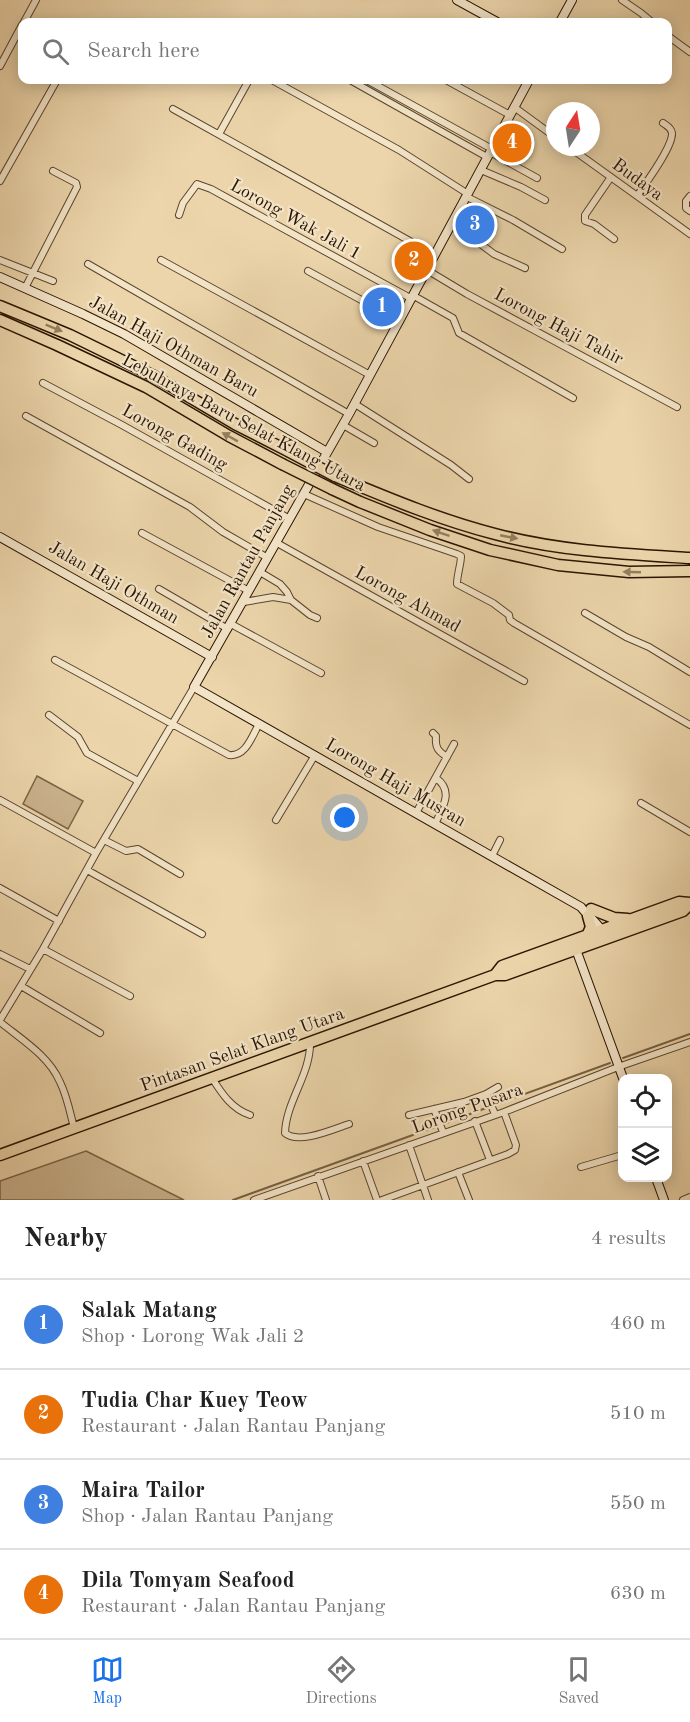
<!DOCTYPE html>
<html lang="en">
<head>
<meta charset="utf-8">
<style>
	:root { --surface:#fff; --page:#f2f2f2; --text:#222; --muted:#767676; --line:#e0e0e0; --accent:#1a73e8 }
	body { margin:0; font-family:"Old Standard TT",serif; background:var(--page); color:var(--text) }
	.controls { position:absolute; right:18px; bottom:18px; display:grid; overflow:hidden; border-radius:12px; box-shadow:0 3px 15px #0003 }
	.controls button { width:54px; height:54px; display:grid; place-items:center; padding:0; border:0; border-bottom:2px solid var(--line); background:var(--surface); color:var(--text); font:30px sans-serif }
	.compass { position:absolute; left:546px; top:102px; width:54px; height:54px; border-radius:50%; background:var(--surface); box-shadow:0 3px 15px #0003; rotate:12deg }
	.you { position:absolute; left:345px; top:818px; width:21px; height:21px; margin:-15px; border:4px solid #fff; border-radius:50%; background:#1a73e8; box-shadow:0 0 0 9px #1a73e833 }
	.badge { display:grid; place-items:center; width:39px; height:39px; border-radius:50%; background:var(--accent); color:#fff; font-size:20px; font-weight:700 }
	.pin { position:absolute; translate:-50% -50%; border:3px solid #fff; box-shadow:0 2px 6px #0006 }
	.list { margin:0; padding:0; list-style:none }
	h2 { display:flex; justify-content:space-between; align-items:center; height:78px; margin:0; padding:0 24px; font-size:26px }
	h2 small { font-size:20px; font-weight:400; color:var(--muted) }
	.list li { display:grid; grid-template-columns:39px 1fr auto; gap:18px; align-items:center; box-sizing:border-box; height:90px; padding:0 24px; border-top:2px solid var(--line) }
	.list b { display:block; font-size:22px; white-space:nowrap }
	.list p { margin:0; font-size:20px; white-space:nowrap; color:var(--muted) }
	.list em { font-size:20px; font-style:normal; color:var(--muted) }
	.icon { flex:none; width:33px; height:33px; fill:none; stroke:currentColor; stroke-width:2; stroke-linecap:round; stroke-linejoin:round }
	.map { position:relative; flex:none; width:690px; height:1200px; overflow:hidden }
	.search { position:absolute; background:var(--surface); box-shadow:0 3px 15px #0003; left:18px; right:18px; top:18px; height:66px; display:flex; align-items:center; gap:15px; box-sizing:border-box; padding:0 21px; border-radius:12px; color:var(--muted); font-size:22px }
	.sheet { height:438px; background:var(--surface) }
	nav { display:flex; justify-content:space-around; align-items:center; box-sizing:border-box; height:84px; border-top:2px solid var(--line); background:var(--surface); font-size:16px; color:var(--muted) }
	nav a { display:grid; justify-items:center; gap:3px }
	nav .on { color:var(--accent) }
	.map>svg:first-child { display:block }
	.green { fill:#cbb48e; stroke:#7a6447; stroke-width:1.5 }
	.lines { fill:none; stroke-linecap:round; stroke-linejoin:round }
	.stream { stroke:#776144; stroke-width:2 }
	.street-casing { stroke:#5a452b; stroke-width:8 }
	.secondary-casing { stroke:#2a1500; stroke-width:10 }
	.highway-casing { stroke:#2a1500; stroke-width:13 }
	.street { stroke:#f3e4c8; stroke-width:6 }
	.secondary { stroke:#f3e4c8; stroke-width:8 }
	.highway { stroke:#ecd5ab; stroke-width:10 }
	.highway-bridge-casing { stroke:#2a1500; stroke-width:13; stroke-linecap:butt }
	.highway-bridge { stroke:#ecd5ab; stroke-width:10 }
	.oneway { fill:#957f5e }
	.labels { text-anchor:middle; stroke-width:4.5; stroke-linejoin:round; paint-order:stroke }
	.street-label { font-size:18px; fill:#2a1500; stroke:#f3e4c8 }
</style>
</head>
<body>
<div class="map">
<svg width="690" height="1200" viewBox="0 0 690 1200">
	<rect width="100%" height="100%" fill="#ecd5ab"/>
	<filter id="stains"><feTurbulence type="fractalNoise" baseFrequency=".00333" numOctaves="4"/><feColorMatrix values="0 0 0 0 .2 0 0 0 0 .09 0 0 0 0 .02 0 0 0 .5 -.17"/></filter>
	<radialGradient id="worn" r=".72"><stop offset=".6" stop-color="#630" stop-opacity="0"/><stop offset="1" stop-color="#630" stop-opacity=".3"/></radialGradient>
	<path class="green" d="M37 776 83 801 68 829 23 804Z
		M86 1151 184 1200H0V1181Z"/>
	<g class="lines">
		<path class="stream" d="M623 1058 690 1034
			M497 1104 610 1063
			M446 1123 486 1108
			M233 1200 435 1127"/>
		<defs>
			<path id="street" d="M622 0 641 13 652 22
				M24 22 36 0
				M668 36 690 52
				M0 66 22 25
				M272 80 399 150 468 194
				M350 80 487 157
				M367 80 492 149
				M446 80 510 115
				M514 107 555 137
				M173 109 435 255
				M219 134 249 80
				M569 147 690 234
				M490 152 537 178
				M481 170 521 187 545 200
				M611 177 585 215V221L594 224 614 239
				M0 181 57 80
				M637 196C645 184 673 147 672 133 671 127 667 126 663 123
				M690 196 686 201V208L690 211
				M467 197 513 220 562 249
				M179 215 183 203 197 184 211 189 412 299
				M452 223 494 254 525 268
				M0 260 53 281
				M161 260 370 375
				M88 264 349 414
				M427 270 467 294 677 407
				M308 271 400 321
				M25 288 77 187 76 183 53 171
				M414 296 453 318 459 333 573 398
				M43 383 122 425 290 519
				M355 404 451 465 469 479
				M26 416 190 507 223 532 268 558
				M343 425 374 443
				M304 494 378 527 457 554 461 556C461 564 457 575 457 584L493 603 509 615 510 620 514 623 690 725
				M142 533 249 591
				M277 543 524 681
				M260 572 280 584 287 592 291 600 310 615 317 618
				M159 589 228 629
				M244 602 273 597 291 600
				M585 613 626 637 649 647 690 672
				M231 624 321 673
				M55 660 229 755C246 757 252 736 259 724
				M49 715 78 737 87 753 138 781
				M433 733 436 736C435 748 438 751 447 757
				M0 800 96 853
				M641 803 690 832
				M416 813 454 744
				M276 820 315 755
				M435 824C443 807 454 791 436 778
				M104 840 126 851 138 849 180 874
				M492 856 500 840
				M87 870 202 934
				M0 888 59 921
				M43 949 130 996
				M0 954 30 969
				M21 986 100 1033
				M0 1020 43 949 96 853 194 687
				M0 1022C21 1039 49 1056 60 1082 67 1096 70 1112 74 1128
				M310 1042C311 1074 286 1101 285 1133 298 1145 334 1129 349 1124
				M212 1078C222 1094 232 1109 250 1115
				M486 1094 498 1087
				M434 1109 443 1132
				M409 1115 464 1102 486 1094 495 1114
				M475 1121 490 1160
				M409 1145 428 1200
				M363 1161 377 1200
				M581 1167 622 1155
				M458 1172 469 1200
				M318 1176 326 1200
				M254 1200 504 1112 618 1067 690 1042
				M382 1200 508 1154 515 1150 516 1145 504 1112
				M683 1200 690 1197"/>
			<path id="secondary" d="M457 0 497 22
				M560 22 572 0
				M529 80 349 414 194 687 581 907C589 918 599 923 604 935
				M0 277 83 314 124 334 327 452
				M0 537 212 657
				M574 944 623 1078
				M656 1178 664 1200"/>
			<path id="highway" d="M0 306 70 335 154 376 235 424 288 451
				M0 320 57 345 146 387 229 436 282 464
				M335 476C388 498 440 520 495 534 558 551 625 554 690 558
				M332 489 360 502 430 530 490 550 558 565 629 572 690 571
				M591 909 614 918 628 919
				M587 936 591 927 588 916
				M495 975 502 966 679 902 690 903
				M0 1155 495 975H505L683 911 690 904"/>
		</defs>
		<use href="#street" class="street-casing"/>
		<use href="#secondary" class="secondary-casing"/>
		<use href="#highway" class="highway-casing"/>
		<use href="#street" class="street"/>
		<use href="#secondary" class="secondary"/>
		<use href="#highway" class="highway"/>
		<defs>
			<path id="highway-bridge" d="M288 451 335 476
				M282 464 332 489"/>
		</defs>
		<use href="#highway-bridge" class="highway-bridge-casing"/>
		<use href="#highway-bridge" class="highway-bridge"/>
	</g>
	<defs><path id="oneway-solid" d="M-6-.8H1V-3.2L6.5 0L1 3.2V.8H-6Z" transform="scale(1.5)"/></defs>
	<g class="oneway">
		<use href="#oneway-solid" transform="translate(54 328) rotate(22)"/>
		<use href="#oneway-solid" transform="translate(230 437) rotate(-151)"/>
		<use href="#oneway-solid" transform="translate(441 533) rotate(-161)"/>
		<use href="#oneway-solid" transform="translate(509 537) rotate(11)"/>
		<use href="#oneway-solid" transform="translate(632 572) rotate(-178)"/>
	</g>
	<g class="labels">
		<g class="street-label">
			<text transform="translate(638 179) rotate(36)" y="6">Budaya</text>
			<text transform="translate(296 219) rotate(29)" y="6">Lorong Wak Jali 1</text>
			<text transform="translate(559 326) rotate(28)" y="6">Lorong Haji Tahir</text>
			<text transform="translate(174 346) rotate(29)" y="6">Jalan Haji Othman Baru</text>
			<text transform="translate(244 422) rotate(28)" y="6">Lebuhraya Baru Selat Klang Utara</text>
			<text transform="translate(175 437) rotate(29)" y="6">Lorong Gading</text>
			<text transform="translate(247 561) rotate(-61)" y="6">Jalan Rantau Panjang</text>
			<text transform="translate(114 582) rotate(30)" y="6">Jalan Haji Othman</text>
			<text transform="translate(408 599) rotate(29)" y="6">Lorong Ahmad</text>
			<text transform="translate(396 782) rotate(30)" y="6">Lorong Haji Musran</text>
			<text transform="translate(242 1049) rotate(-20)" y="6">Pintasan Selat Klang Utara</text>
			<text transform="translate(467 1108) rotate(-20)" y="6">Lorong Pusara</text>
		</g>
	</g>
	<rect width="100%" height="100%" filter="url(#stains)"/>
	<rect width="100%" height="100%" fill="url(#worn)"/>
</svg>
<div class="controls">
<button><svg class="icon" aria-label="locate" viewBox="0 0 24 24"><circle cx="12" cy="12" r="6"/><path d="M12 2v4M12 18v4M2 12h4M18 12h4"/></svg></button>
<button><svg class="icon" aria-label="layers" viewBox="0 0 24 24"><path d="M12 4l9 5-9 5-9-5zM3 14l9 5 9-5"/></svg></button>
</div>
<svg class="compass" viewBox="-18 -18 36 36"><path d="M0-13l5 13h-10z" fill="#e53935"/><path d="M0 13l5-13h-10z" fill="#767676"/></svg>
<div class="you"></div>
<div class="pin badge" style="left:382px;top:307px;background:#3f7fe0">1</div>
<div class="pin badge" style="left:414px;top:261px;background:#e8710a">2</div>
<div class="pin badge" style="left:475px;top:225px;background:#3f7fe0">3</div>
<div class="pin badge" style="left:512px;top:143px;background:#e8710a">4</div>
<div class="search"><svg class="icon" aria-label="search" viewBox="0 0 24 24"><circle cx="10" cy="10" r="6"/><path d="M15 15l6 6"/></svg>Search here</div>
</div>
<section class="sheet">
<h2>Nearby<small>4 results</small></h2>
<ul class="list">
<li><span class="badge" style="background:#3f7fe0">1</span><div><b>Salak Matang</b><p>Shop · Lorong Wak Jali 2</p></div><em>460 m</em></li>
<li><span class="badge" style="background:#e8710a">2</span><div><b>Tudia Char Kuey Teow</b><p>Restaurant · Jalan Rantau Panjang</p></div><em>510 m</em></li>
<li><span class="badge" style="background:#3f7fe0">3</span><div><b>Maira Tailor</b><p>Shop · Jalan Rantau Panjang</p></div><em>550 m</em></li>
<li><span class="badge" style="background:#e8710a">4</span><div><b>Dila Tomyam Seafood</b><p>Restaurant · Jalan Rantau Panjang</p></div><em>630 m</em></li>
</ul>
</section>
<nav>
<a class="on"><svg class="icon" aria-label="map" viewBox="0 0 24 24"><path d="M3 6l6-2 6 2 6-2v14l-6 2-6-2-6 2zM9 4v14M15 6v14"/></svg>Map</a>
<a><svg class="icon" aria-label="directions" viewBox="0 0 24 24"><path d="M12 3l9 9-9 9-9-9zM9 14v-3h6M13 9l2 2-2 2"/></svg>Directions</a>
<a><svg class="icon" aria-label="saved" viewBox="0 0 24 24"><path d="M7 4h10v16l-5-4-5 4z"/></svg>Saved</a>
</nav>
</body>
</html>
